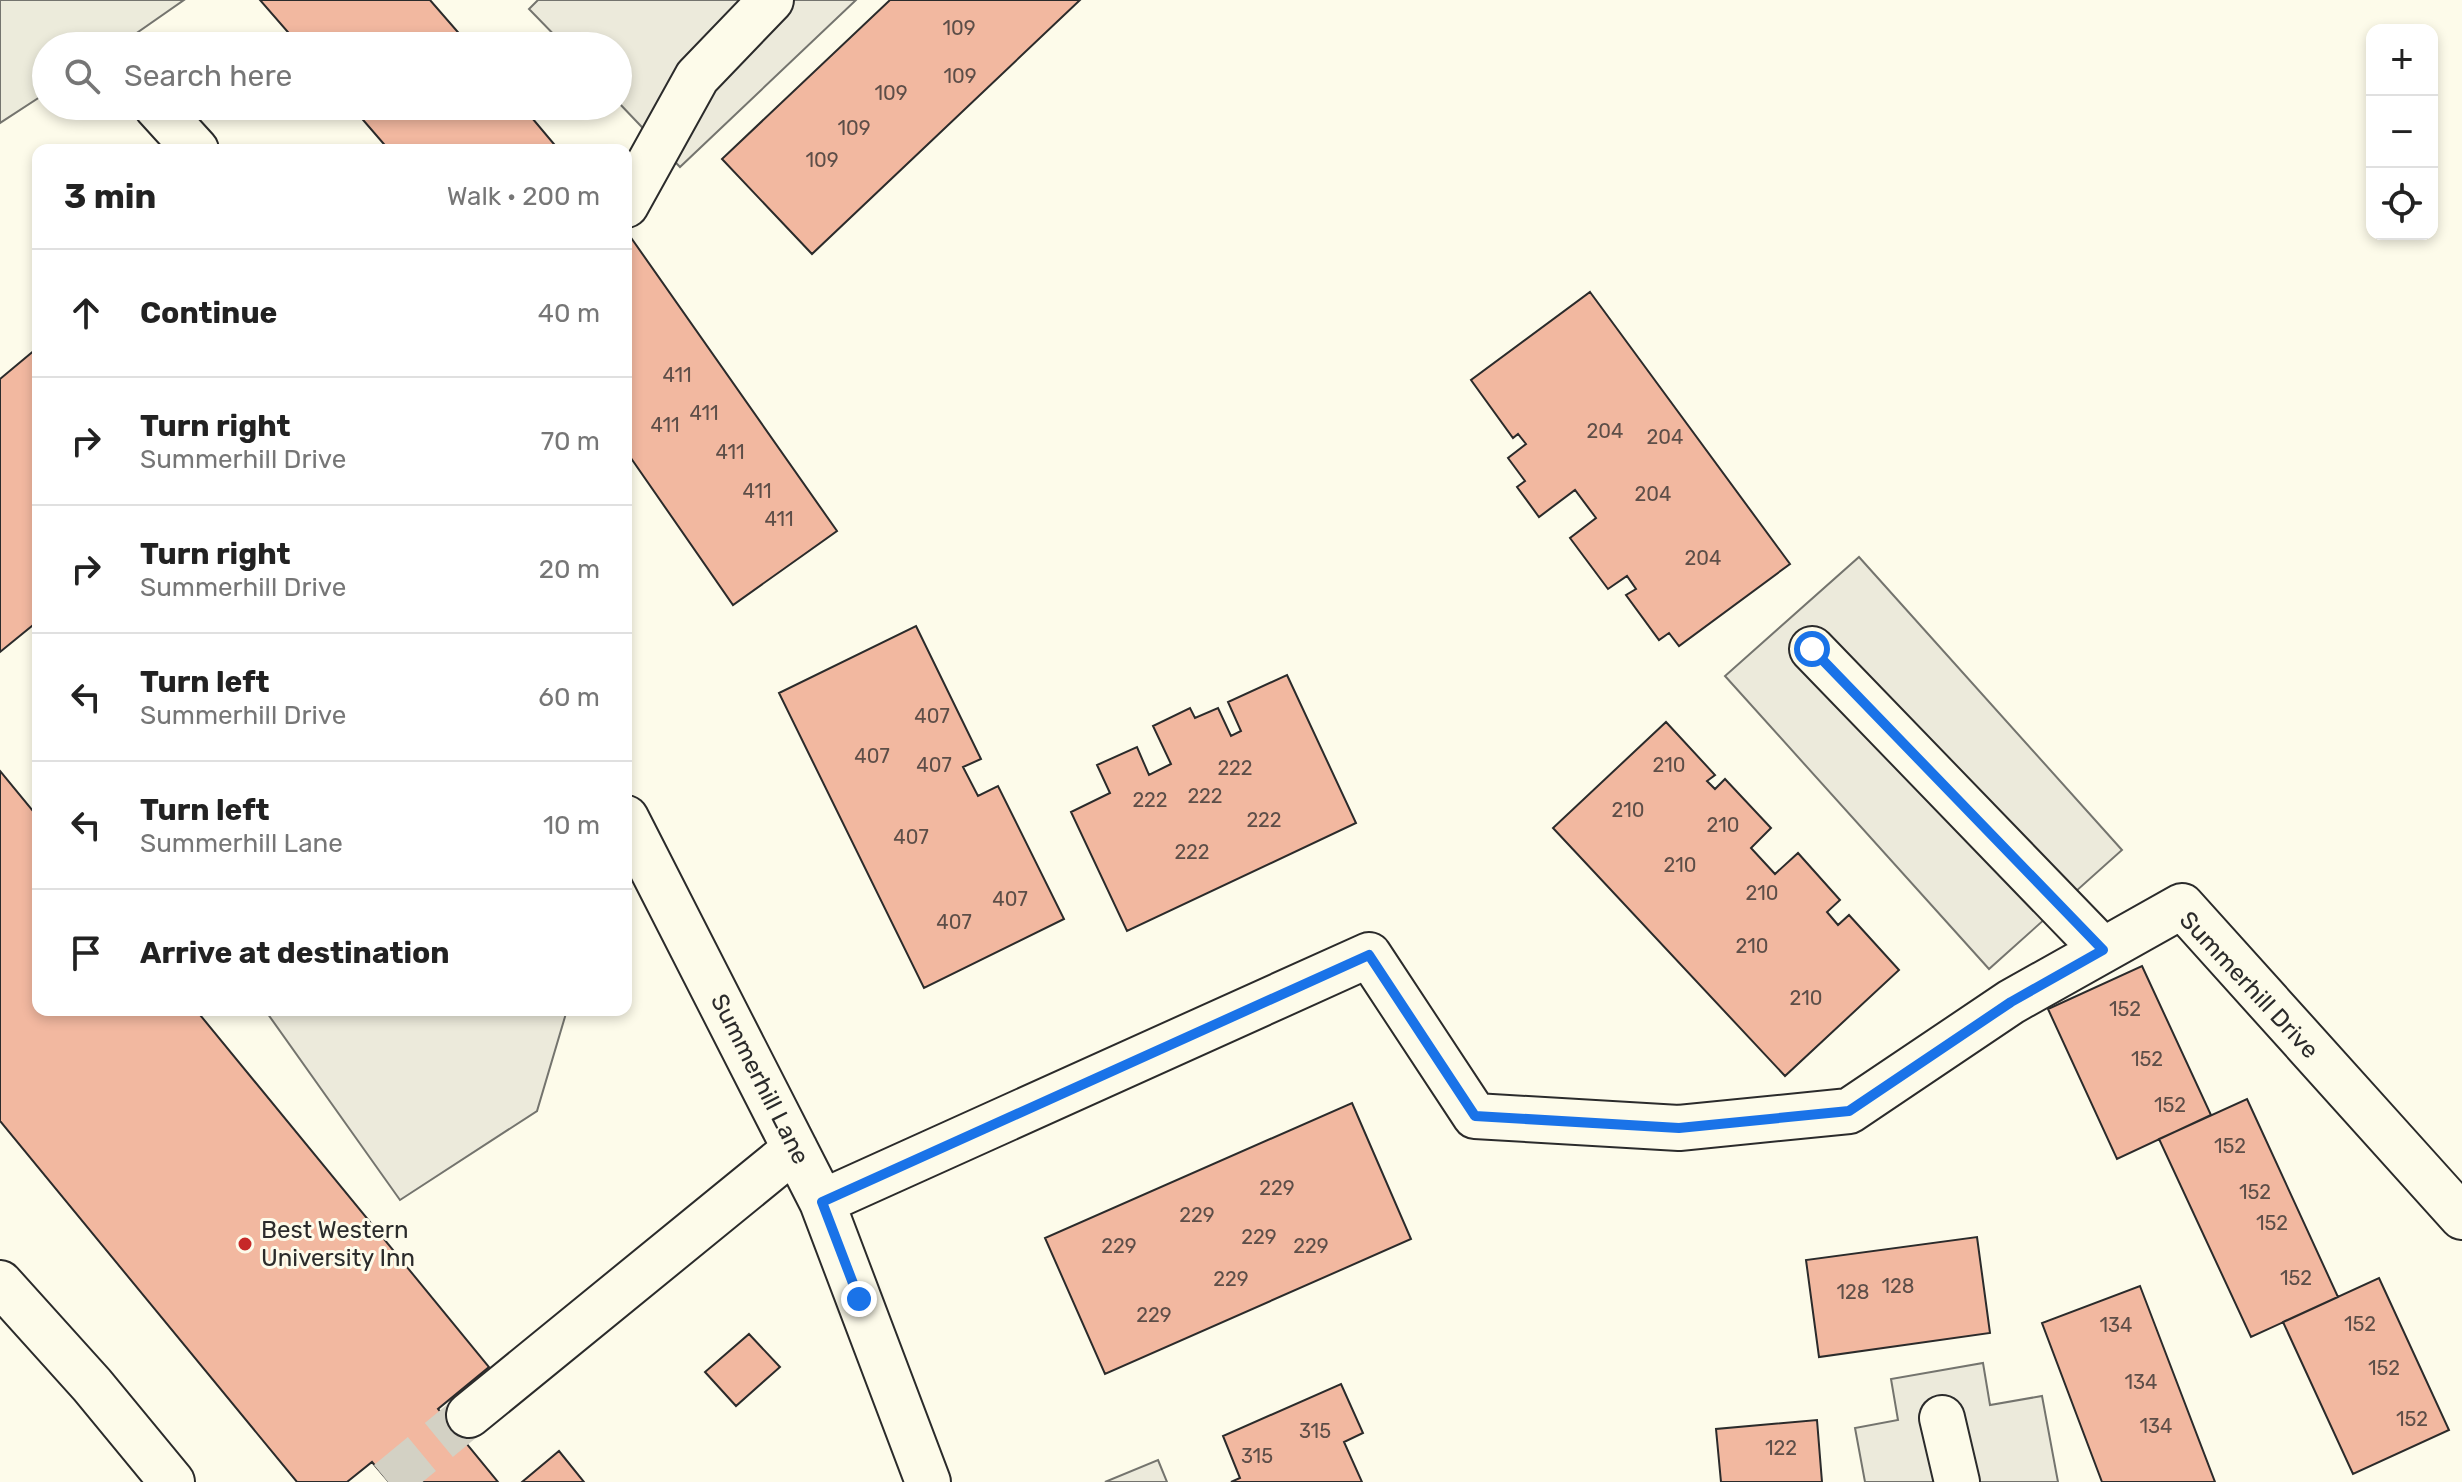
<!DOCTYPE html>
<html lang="en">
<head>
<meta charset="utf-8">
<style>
	:root { --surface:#fff; --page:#f6f6f6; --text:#222; --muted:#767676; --line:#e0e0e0 }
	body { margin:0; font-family:Rubik,sans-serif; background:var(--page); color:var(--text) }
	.controls { position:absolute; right:24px; top:24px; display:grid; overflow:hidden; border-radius:16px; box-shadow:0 4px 12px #0003 }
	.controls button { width:72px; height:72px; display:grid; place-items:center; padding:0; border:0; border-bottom:2px solid var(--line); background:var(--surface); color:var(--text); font:40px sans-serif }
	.stop { position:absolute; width:24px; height:24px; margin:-18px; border:6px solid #1a73e8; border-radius:50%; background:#fff }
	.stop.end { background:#1a73e8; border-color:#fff; box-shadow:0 2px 8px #0008 }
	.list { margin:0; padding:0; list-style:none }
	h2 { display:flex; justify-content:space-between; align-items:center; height:104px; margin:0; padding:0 32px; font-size:34px }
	h2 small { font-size:26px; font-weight:400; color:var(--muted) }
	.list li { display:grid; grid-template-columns:52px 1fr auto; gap:24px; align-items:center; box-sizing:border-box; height:128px; padding:0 32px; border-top:2px solid var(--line) }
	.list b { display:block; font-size:30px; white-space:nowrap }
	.list p { margin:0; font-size:26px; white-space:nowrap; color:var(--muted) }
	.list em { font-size:26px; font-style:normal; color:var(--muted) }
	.icon { flex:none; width:44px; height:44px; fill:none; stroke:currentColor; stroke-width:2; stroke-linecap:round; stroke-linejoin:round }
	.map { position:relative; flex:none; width:2462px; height:1482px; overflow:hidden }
	.search { position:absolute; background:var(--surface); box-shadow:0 4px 12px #0003; left:32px; top:32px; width:600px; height:88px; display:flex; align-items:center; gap:20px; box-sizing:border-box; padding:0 28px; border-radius:44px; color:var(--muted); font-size:30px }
	.panel { position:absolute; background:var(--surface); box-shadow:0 4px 12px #0003; left:32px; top:144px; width:600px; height:872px; border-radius:16px }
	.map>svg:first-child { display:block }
	.green { fill:#ecebdb; stroke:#74746e; stroke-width:2 }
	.parking { fill:#eceadb; stroke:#74746e; stroke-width:2 }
	.building { fill:#f2b8a0; stroke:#2b2b2b; stroke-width:2 }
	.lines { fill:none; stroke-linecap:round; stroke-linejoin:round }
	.minor-tunnel { stroke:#d3d1c4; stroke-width:44; stroke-dasharray:44 22; stroke-linecap:butt }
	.minor-casing { stroke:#2b2b2b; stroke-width:48 }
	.minor { stroke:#fdfbea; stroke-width:44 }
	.route { stroke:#1a73e8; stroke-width:10 }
	.poi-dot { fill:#c62828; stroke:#fdfbea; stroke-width:3 }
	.labels { text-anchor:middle; stroke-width:6; stroke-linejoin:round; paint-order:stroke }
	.number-label { font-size:20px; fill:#5d4e48 }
	.street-label { font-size:24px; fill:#2b2b2b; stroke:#fdfbea }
	.poi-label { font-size:24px; fill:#2b2b2b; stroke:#fdfbea; text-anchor:start }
</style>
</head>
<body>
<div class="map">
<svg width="2462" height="1482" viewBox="0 0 2462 1482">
	<rect width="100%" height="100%" fill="#fdfbea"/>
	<path class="green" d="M0 0H184L118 46H46V93L0 123Z"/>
	<path class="parking" d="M538 0H856L680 167 618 102V46H565L529 9Z
		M1859 557 2122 850 1989 969 1725 676Z
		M265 1010H567L537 1111 400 1200Z
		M1983 1363 1990 1405 2042 1396 2058 1482H1865L1855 1428 1898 1420 1891 1379Z
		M1158 1460 1167 1482H1105Z"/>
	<path class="building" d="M260 0H430L470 46H300Z
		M890 0H1080L812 254 722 159Z
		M351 106H522L559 150H389Z
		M627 232 837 531 733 605 626 451Z
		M1590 292 1790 564 1679 646 1669 633 1659 640 1626 595 1636 589 1627 576 1608 589 1570 538 1596 518 1575 490 1539 517 1517 487 1525 481 1508 458 1526 444 1518 434 1513 438 1471 380Z
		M36 349 38 352V621L0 652V379Z
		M916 626 981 759 963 767 978 796 998 786 1064 919 924 988 779 693Z
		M1287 675 1356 823 1127 931 1071 812 1110 793 1097 765 1137 747 1149 775 1171 764 1153 726 1190 708 1195 718 1218 708 1231 736 1241 731 1228 702Z
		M1666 722 1715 775 1707 781 1715 789 1725 779 1771 828 1751 848 1775 874 1798 853 1840 900 1827 912 1838 925 1849 915 1899 970 1785 1076 1553 828Z
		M0 771 38 817V1010H196L489 1367 438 1409 498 1482H389L372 1462 347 1482H297L0 1121Z
		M2142 966 2211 1115 2117 1159 2048 1009Z
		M2247 1099 2338 1297 2251 1337 2159 1139Z
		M1352 1103 1411 1239 1105 1374 1045 1238Z
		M1977 1237 1990 1333 1819 1357 1806 1260Z
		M2379 1278 2449 1430 2353 1474 2283 1322Z
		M2140 1286 2215 1482H2102L2042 1323Z
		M749 1334 780 1367 736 1406 705 1372Z
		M1341 1384 1363 1433 1344 1442 1362 1482H1231L1240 1478 1223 1436Z
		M1817 1420 1822 1482H1721L1716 1429Z
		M559 1451 584 1482H522Z"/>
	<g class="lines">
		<path class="minor-tunnel" d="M388 1482 469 1415"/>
		<defs>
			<path id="minor" d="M156 106 196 150
				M626 205 697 77 771 0
				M1812 649 2103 950
				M626 818 822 1202 928 1482
				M822 1202 1369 955 1475 1116 1679 1128 1849 1111 2011 1002 2182 906 2462 1217
				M0 1283 92 1385 172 1482
				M469 1415 795 1149
				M1942 1418 1957 1482"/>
		</defs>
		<use href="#minor" class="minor-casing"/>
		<use href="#minor" class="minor"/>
	</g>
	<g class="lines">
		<path class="route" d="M859 1299 822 1202 1369 955 1475 1116 1679 1128 1849 1111 2011 1002 2103 950 1812 649"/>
	</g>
	<circle class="poi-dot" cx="245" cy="1244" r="8"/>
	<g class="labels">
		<g class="number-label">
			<text x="959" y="35">109</text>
			<text x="960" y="83">109</text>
			<text x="891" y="100">109</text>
			<text x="854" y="135">109</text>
			<text x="822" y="167">109</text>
			<text x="677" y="382">411</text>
			<text x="704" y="420">411</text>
			<text x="665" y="432">411</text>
			<text x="1605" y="438">204</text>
			<text x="1665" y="444">204</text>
			<text x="730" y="459">411</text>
			<text x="757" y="498">411</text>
			<text x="1653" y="501">204</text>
			<text x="779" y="526">411</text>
			<text x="1703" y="565">204</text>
			<text x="932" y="723">407</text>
			<text x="872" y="763">407</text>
			<text x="934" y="772">407</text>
			<text x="1669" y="772">210</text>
			<text x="1235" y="775">222</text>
			<text x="1205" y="803">222</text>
			<text x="1150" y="807">222</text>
			<text x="1628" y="817">210</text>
			<text x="1264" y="827">222</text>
			<text x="1723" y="832">210</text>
			<text x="911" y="844">407</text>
			<text x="1192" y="859">222</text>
			<text x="1680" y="872">210</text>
			<text x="1762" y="900">210</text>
			<text x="1010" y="906">407</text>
			<text x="954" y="929">407</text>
			<text x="1752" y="953">210</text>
			<text x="1806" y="1005">210</text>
			<text x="2125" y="1016">152</text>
			<text x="2147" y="1066">152</text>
			<text x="2170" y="1112">152</text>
			<text x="2230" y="1153">152</text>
			<text x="1277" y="1195">229</text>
			<text x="2255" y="1199">152</text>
			<text x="1197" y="1222">229</text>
			<text x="2272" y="1230">152</text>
			<text x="1259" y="1244">229</text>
			<text x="1119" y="1253">229</text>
			<text x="1311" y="1253">229</text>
			<text x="2296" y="1285">152</text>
			<text x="1231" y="1286">229</text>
			<text x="1898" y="1293">128</text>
			<text x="1853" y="1299">128</text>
			<text x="1154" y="1322">229</text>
			<text x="2360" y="1331">152</text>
			<text x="2116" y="1332">134</text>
			<text x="2384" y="1375">152</text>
			<text x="2141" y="1389">134</text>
			<text x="2412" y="1426">152</text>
			<text x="2156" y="1433">134</text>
			<text x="1315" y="1438">315</text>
			<text x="1781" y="1455">122</text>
			<text x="1257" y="1463">315</text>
		</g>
		<g class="street-label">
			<text transform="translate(2249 985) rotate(47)" y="8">Summerhill Drive</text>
			<text transform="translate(760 1079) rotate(63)" y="8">Summerhill Lane</text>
		</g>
		<g class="poi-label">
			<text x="261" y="1238">Best Western<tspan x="261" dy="28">University Inn</tspan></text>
		</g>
	</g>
</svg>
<div class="controls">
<button>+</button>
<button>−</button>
<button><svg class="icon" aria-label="locate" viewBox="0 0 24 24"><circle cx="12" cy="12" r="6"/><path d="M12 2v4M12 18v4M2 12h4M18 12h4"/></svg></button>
</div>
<div class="stop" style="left:1812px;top:649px"></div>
<div class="stop end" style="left:859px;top:1299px"></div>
<div class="search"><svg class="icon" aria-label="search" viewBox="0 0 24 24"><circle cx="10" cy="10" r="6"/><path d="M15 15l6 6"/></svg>Search here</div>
<section class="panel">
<h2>3 min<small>Walk · 200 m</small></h2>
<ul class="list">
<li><svg class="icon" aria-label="ahead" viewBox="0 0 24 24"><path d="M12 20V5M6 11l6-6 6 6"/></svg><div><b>Continue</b></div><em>40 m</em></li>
<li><svg class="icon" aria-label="right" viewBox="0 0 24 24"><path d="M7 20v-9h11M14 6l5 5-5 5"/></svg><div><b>Turn right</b><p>Summerhill Drive</p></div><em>70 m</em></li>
<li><svg class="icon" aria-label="right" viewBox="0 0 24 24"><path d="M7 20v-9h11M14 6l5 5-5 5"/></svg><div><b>Turn right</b><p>Summerhill Drive</p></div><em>20 m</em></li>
<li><svg class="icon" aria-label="left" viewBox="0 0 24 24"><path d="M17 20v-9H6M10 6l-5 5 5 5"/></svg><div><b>Turn left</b><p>Summerhill Drive</p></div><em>60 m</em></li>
<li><svg class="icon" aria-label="left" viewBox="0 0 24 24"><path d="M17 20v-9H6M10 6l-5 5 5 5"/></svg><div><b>Turn left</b><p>Summerhill Lane</p></div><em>10 m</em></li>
<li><svg class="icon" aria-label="arrive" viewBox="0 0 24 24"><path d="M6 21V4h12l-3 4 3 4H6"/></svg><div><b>Arrive at destination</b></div></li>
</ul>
</section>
</div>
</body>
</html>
